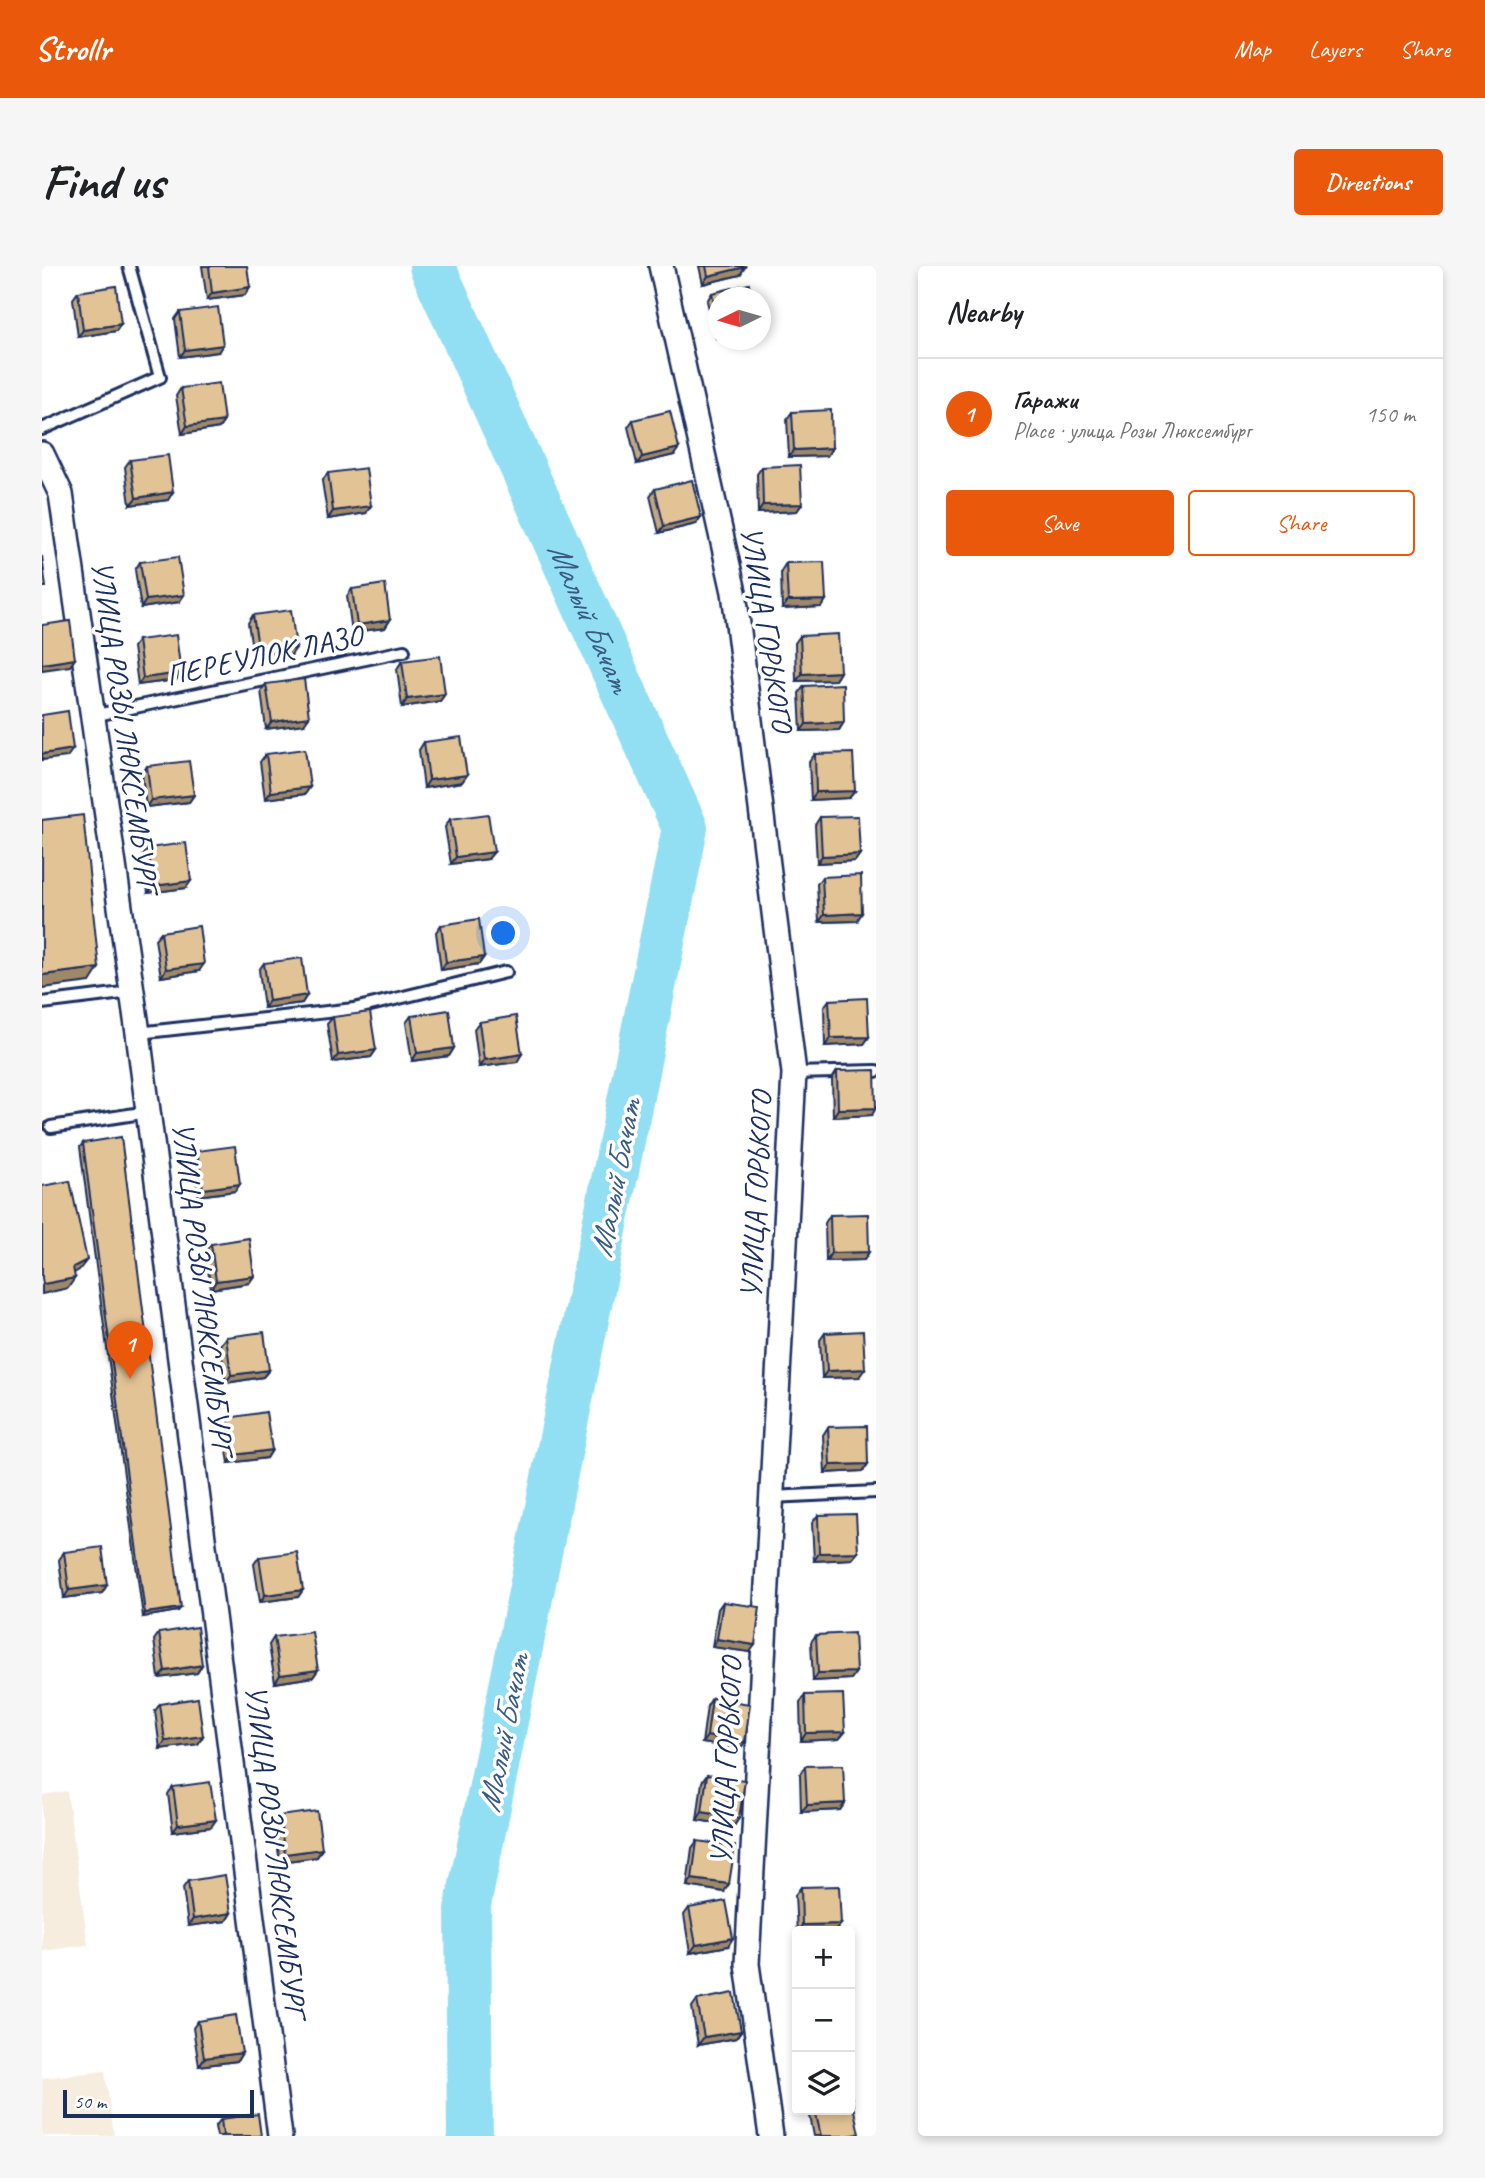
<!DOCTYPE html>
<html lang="en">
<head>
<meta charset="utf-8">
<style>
	:root { --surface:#fff; --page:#f6f6f6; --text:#202124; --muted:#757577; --line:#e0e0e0; --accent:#ea580c }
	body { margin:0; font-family:Caveat,sans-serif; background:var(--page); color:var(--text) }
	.controls { position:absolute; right:21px; bottom:21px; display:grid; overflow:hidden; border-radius:7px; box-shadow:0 4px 10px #0003 }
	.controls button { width:63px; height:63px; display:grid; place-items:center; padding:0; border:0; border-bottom:2px solid var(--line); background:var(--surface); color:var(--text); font:35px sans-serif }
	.compass { position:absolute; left:666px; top:21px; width:63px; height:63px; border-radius:50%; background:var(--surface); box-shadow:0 4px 10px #0003; rotate:265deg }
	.scale { position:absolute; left:21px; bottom:18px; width:191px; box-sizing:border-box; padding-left:7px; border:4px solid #1b2f5e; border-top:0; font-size:19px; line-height:24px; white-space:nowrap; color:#1b2f5e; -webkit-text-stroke:5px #fff; paint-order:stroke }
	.you { position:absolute; left:462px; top:668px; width:24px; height:24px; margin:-18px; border:5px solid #fff; border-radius:50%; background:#1a73e8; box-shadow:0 0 0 10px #1a73e833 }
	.badge { display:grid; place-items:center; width:46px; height:46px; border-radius:50%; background:var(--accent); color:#fff; font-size:23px; font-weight:700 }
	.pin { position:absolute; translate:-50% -58px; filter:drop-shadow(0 2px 4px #0008) }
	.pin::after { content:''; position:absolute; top:37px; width:24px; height:21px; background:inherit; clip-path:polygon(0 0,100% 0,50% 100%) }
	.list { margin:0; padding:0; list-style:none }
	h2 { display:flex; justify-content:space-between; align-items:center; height:91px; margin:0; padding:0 28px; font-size:30px }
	h2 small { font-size:23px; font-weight:400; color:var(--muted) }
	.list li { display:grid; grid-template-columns:46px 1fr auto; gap:21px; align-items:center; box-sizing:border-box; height:112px; padding:0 28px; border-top:2px solid var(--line) }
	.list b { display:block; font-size:26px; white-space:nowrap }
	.list p { margin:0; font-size:23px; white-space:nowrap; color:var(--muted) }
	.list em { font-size:23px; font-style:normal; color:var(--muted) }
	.actions { display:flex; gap:14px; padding:21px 28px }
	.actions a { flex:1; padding:16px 0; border:2px solid var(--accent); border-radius:7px; text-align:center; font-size:24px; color:var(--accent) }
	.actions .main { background:var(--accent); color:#fff }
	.icon { flex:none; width:38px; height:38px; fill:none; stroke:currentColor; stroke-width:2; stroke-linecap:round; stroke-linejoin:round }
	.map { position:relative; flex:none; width:834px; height:1870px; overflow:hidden; border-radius:7px }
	header { display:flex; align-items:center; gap:42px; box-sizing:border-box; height:98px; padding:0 35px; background:var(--accent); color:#fff }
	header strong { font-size:33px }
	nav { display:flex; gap:38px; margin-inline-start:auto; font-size:24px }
	.intro { display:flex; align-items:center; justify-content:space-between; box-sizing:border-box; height:168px; padding:0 42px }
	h1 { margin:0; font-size:49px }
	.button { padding:18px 32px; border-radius:7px; background:var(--accent); color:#fff; font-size:24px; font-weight:700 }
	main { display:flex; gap:42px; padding:0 42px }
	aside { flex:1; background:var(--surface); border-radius:7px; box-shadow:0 4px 10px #0003 }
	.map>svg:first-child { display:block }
	.built { fill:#f6eddf }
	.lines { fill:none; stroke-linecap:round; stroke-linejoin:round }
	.river { stroke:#92def2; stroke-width:46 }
	.service-casing { stroke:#1b2f5e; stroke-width:16 }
	.minor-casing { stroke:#1b2f5e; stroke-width:28 }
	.service { stroke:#fff; stroke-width:10 }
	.minor { stroke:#fff; stroke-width:23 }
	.wall { fill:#c2a880; stroke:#1b2f5e; stroke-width:2 }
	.shaded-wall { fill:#9e8868; stroke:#1b2f5e; stroke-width:2 }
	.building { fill:#e2c395; stroke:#1b2f5e; stroke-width:2 }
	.labels { text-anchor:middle; stroke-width:7; stroke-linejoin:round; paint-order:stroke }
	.street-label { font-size:30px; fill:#1b2f5e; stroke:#fff }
	.water-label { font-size:32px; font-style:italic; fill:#395b83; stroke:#fff }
</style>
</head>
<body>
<header>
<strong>Strollr</strong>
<nav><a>Map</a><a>Layers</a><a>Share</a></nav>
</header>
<div class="intro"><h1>Find us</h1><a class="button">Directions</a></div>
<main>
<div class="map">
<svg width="834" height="1870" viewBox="0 0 834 1870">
	<rect width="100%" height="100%" fill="#fff"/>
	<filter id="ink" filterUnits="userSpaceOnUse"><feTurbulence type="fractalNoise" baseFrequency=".0143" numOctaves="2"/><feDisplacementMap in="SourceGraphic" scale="14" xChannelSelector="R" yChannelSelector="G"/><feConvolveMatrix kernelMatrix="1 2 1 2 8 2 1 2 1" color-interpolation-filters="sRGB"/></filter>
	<g filter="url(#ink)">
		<path class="built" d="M25 1525 46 1679 0 1685V1529Z
			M63 1805 72 1870H0V1812Z"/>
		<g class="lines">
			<path class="river" id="s1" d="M390 0 643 562 426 1639 428 1870"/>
			<defs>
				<path id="service" d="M0 163 118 111 87 0
					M50 450 362 385
					M0 737 89 726
					M96 767 312 743 464 706
					M752 807 834 805
					M9 861 106 846
					M729 1231 834 1226"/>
				<path id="minor" d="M619 0 692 326 752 807 705 1698 729 1870
					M0 188 19 228 96 767 238 1870"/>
			</defs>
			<use href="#service" class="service-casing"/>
			<use href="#minor" class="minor-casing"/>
			<use href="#service" class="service"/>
			<use href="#minor" class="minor"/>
		</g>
		<path class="wall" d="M160 0H205L203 29 165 34Z
			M657 0H703L698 9 661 18Z
			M36 26 79 58 74 65 36 71 31 33Z
			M670 27 676 32V71L674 72 665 35Z
			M138 46 176 86 138 91 133 53Z
			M139 122 182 155 177 162 140 168 134 130Z
			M750 146 790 182 785 190 747 191 745 153Z
			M591 154 632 189 595 198 586 161Z
			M88 194 126 234 88 239 83 201Z
			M720 201 760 238 755 245 716 247 715 208Z
			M286 207 324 247 286 253 280 215Z
			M613 223 654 258 617 267 608 230Z
			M98 296 142 329 137 336 99 342 93 304Z
			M744 297 784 334 779 341 740 343 739 305Z
			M310 323 348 354 343 362 310 366 305 330Z
			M211 349 249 389 212 395 206 357Z
			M758 370 798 406 793 414 754 415 753 377Z
			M96 374 139 407 134 414 96 419 91 381Z
			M360 395 403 428 398 435 360 441 355 403Z
			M224 418 262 458 224 463 219 425Z
			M762 420 802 456 797 464 759 465 757 427Z
			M382 476 425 509 420 516 382 522 377 484Z
			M224 488 268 521 263 528 223 533 218 496Z
			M773 488 813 525 807 532 769 534 767 496Z
			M105 500 152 529 147 536 104 541 100 508Z
			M778 551 818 588 813 595 775 597 773 559Z
			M408 553 446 593 409 598 403 561Z
			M106 582 144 622 106 627 101 590Z
			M780 611 815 655 777 656 775 618Z
			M399 659 442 691 437 698 399 704 394 666Z
			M119 666 157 705 119 711 113 673Z
			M222 697 265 729 260 737 222 742 217 704Z
			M787 734 827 771 822 778 783 780 782 741Z
			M369 750 412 782 407 790 370 795 364 757Z
			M291 751 334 784 329 791 291 796 285 758Z
			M437 756 475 796 437 801 432 763Z
			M795 805 830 849 791 851 790 813Z
			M41 877 136 1345 101 1351 38 881Z
			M155 885 198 918 193 925 156 930 150 892Z
			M788 949 827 986 822 994 784 995 783 957Z
			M169 978 212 1010 207 1017 169 1023 163 985Z
			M783 1067 817 1111 780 1112 778 1074Z
			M184 1071 227 1104 221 1111 184 1117 178 1079Z
			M186 1152 230 1184 225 1192 187 1197 181 1159Z
			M786 1161 826 1198 821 1205 783 1207 781 1169Z
			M776 1249 816 1286 810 1293 772 1295 770 1257Z
			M22 1286 65 1319 60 1327 22 1332 17 1294Z
			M217 1291 261 1324 256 1331 218 1336 212 1298Z
			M681 1336 708 1386 670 1381 676 1343Z
			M117 1367 160 1399 155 1407 117 1412 112 1374Z
			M774 1369 814 1406 809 1413 771 1415 769 1376Z
			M232 1371 276 1404 271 1411 233 1417 227 1379Z
			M763 1429 803 1466 797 1473 759 1475 758 1437Z
			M670 1432 698 1483 660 1477 665 1440Z
			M118 1438 161 1470 156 1478 118 1483 113 1445Z
			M763 1500 803 1537 798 1544 759 1546 758 1508Z
			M665 1509 697 1552 692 1560 655 1554 660 1516Z
			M131 1521 169 1561 131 1566 126 1528Z
			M237 1550 280 1583 275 1591 238 1596 232 1558Z
			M655 1575 682 1626 645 1620 650 1582Z
			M146 1615 189 1647 184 1655 146 1660 141 1622Z
			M759 1621 799 1658 793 1665H755V1667L753 1629Z
			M647 1642 686 1680 648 1687 642 1649Z
			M655 1734 694 1772 656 1779 650 1741Z
			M156 1755 200 1787 195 1795 157 1800 151 1762Z
			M768 1844H808L815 1870H772L767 1845Z
			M179 1853 219 1870H175L173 1861Z"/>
		<path class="shaded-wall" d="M703 1 698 9 661 18 666 10Z
			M208 21 203 29 165 34 170 27Z
			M79 58 74 65 36 71 41 64Z
			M181 79 176 86 138 91 143 84Z
			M182 155 177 162 140 168 145 160Z
			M637 182 632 189 595 198 600 191Z
			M790 182 785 190 747 191 752 184Z
			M131 226 126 234 88 239 94 232Z
			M760 238 755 245 716 247 721 239Z
			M329 240 324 247 286 253 291 245Z
			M659 251 654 258 617 267 622 260Z
			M142 329 137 336 99 342 104 334Z
			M784 334 779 341 740 343 746 335Z
			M348 354 343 362 310 366 315 359Z
			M254 382 249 389 212 395 217 387Z
			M33 393 28 400 0 404V398Z
			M798 406 793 414 754 415 760 408Z
			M139 407 134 414 96 419 101 412Z
			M403 428 398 435 360 441 365 433Z
			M267 451 262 458 224 463 230 456Z
			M802 456 797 464 759 465 764 458Z
			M31 483 25 491 0 494V488Z
			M425 509 420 516 382 522 387 514Z
			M268 521 263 528 223 533 229 526Z
			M813 525 807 532 769 534 774 526Z
			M152 529 147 536 104 541 109 534Z
			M452 586 446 593 409 598 414 591Z
			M818 588 813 595 775 597 780 590Z
			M149 615 144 622 106 627 112 620Z
			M820 647 815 655 777 656 782 649Z
			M442 691 437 698 399 704 404 696Z
			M162 698 157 705 119 711 124 703Z
			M57 702 48 716 0 722V709Z
			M265 729 260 737 222 742 227 735Z
			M827 771 822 778 783 780 789 772Z
			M412 782 407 790 370 795 375 787Z
			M334 784 329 791 291 796 296 789Z
			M480 788 475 796 437 801 442 794Z
			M834 842 830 849 791 851 796 843Z
			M198 918 193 925 156 930 161 923Z
			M827 986 822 994 784 995 789 987Z
			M45 994 37 1004 24 1012 31 1001Z
			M212 1010 207 1017 169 1023 174 1015Z
			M33 1012 26 1022 0 1028V1020L1 1018Z
			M823 1103 817 1111 780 1112 785 1105Z
			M227 1104 221 1111 184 1117 189 1109Z
			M230 1184 225 1192 187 1197 192 1189Z
			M826 1198 821 1205 783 1207 788 1199Z
			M816 1286 810 1293 772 1295 777 1287Z
			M65 1319 60 1327 22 1332 27 1324Z
			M261 1324 256 1331 218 1336 223 1329Z
			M139 1342 136 1345 101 1351 103 1347Z
			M675 1373 713 1379 708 1386 670 1381Z
			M160 1399 155 1407 117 1412 123 1405Z
			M276 1404 271 1411 233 1417 238 1409Z
			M814 1406 809 1413 771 1415 776 1407Z
			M803 1466 797 1473 759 1475 764 1467Z
			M161 1470 156 1478 118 1483 123 1475Z
			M665 1470 703 1476 698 1483 660 1477Z
			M803 1537 798 1544 759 1546 765 1539Z
			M660 1546 697 1552 692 1560 655 1554Z
			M174 1554 169 1561 131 1566 136 1559Z
			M280 1583 275 1591 238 1596 243 1588Z
			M650 1613 687 1618 682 1626 645 1620Z
			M189 1647 184 1655 146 1660 151 1653Z
			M799 1658 793 1665H756L760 1659Z
			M691 1672 686 1680 648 1687 654 1679Z
			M699 1765 694 1772 656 1779 662 1771Z
			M200 1787 195 1795 157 1800 162 1792Z"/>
		<path class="building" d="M167 0H205L208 21 170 27Z
			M664 0H703V1L666 10Z
			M707 18 710 32H676V53L670 27Z
			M74 20 79 58 41 64 36 26Z
			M176 41 181 79 143 84 138 46Z
			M177 117 182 155 145 160 139 122Z
			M789 144 790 182 752 184 750 146Z
			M628 145 637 182 600 191 591 154Z
			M126 189 131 226 94 232 88 194Z
			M758 199 760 238 721 239 720 201Z
			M324 202 329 240 291 245 286 207Z
			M650 214 659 251 622 260 613 223Z
			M0 290 4 321H0Z
			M136 291 142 329 104 334 98 296Z
			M782 296 784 334 746 335 744 297Z
			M343 318 348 354 315 359 310 323Z
			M249 344 254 382 217 387 211 349Z
			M28 355 33 393 0 398V359Z
			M796 368 798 406 760 408 758 370Z
			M134 369 139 407 101 412 96 374Z
			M398 390 403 428 365 433 360 395Z
			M262 413 267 451 230 456 224 418Z
			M801 418 802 456 764 458 762 420Z
			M26 445 31 483 0 488V449Z
			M419 471 425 509 387 514 382 476Z
			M263 483 268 521 229 526 224 488Z
			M811 487 813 525 774 526 773 488Z
			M147 495 152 529 109 534 105 500Z
			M446 548 452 586 414 591 408 553Z
			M41 549 57 702 0 709V554Z
			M816 550 818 588 780 590 778 551Z
			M144 577 149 615 112 620 106 582Z
			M819 609 820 647 782 649 780 611Z
			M437 653 442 691 404 696 399 659Z
			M157 660 162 698 124 703 119 666Z
			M260 692 265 729 227 735 222 697Z
			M825 732 827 771 789 772 787 734Z
			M407 744 412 782 375 787 369 750Z
			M328 746 334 784 296 789 291 751Z
			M474 750 480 788 442 794 437 756Z
			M833 804 834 842 796 843 795 805Z
			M79 871 139 1342 103 1347 41 877Z
			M193 880 198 918 161 923 155 885Z
			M28 915 45 994 31 1001 33 1012 1 1018 0 1012V920Z
			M826 948 827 986 789 987 788 949Z
			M207 972 212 1010 174 1015 169 978Z
			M821 1065 823 1103 785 1105 783 1067Z
			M222 1066 227 1104 189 1109 184 1071Z
			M224 1146 230 1184 192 1189 186 1152Z
			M825 1160 826 1198 788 1199 786 1161Z
			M814 1248 816 1286 777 1287 776 1249Z
			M60 1281 65 1319 27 1324 22 1286Z
			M255 1286 261 1324 223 1329 217 1291Z
			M681 1336 718 1341 713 1379 675 1373Z
			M155 1361 160 1399 123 1405 117 1367Z
			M270 1366 276 1404 238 1409 232 1371Z
			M812 1367 814 1406 776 1407 774 1369Z
			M801 1428 803 1466 764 1467 763 1429Z
			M156 1432 161 1470 123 1475 118 1438Z
			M670 1432 708 1438 703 1476 665 1470Z
			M801 1499 803 1537 765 1539 763 1500Z
			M665 1509 703 1514 697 1552 660 1546Z
			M168 1516 174 1554 136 1559 131 1521Z
			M275 1545 280 1583 243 1588 237 1550Z
			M655 1575 693 1580 687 1618 650 1613Z
			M183 1609 189 1647 151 1653 146 1615Z
			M797 1620 799 1658 760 1659 759 1621Z
			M684 1635 691 1672 654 1679 647 1642Z
			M692 1727 699 1765 662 1771 655 1734Z
			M194 1749 200 1787 162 1792 156 1755Z
			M808 1830H809L817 1868 805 1870H779L773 1844H808Z
			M216 1848 219 1870H181L179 1853Z"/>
	</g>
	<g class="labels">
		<g class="street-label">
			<text transform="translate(725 363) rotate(81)" y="10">УЛИЦА ГОРЬКОГО</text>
			<text transform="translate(222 389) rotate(-12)" y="10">ПЕРЕУЛОК ЛАЗО</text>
			<text transform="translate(83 460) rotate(82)" y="10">УЛИЦА РОЗЫ ЛЮКСЕМБУРГ</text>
			<text transform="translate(714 929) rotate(-87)" y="10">УЛИЦА ГОРЬКОГО</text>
			<text transform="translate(161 1022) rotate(83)" y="10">УЛИЦА РОЗЫ ЛЮКСЕМБУРГ</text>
			<text transform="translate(684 1495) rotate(-87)" y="10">УЛИЦА ГОРЬКОГО</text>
			<text transform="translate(234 1585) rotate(83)" y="10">УЛИЦА РОЗЫ ЛЮКСЕМБУРГ</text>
		</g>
		<g class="water-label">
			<text dy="11" stroke="none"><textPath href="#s1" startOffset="385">Малый Бачат</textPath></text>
			<text transform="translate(573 912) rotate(-79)" y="11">Малый Бачат</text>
			<text transform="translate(461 1467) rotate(-79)" y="11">Малый Бачат</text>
		</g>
	</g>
</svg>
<div class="controls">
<button>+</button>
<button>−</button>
<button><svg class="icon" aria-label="layers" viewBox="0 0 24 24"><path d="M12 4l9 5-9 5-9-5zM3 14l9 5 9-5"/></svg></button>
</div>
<svg class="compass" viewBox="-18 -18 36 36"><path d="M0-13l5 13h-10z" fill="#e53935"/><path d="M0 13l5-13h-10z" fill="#757577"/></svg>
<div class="scale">50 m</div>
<div class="you"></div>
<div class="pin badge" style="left:88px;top:1113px">1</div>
</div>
<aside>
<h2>Nearby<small></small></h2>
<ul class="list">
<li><span class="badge">1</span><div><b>Гаражи</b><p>Place · улица Розы Люксембург</p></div><em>150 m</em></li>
</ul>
<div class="actions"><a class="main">Save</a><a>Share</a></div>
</aside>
</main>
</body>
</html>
